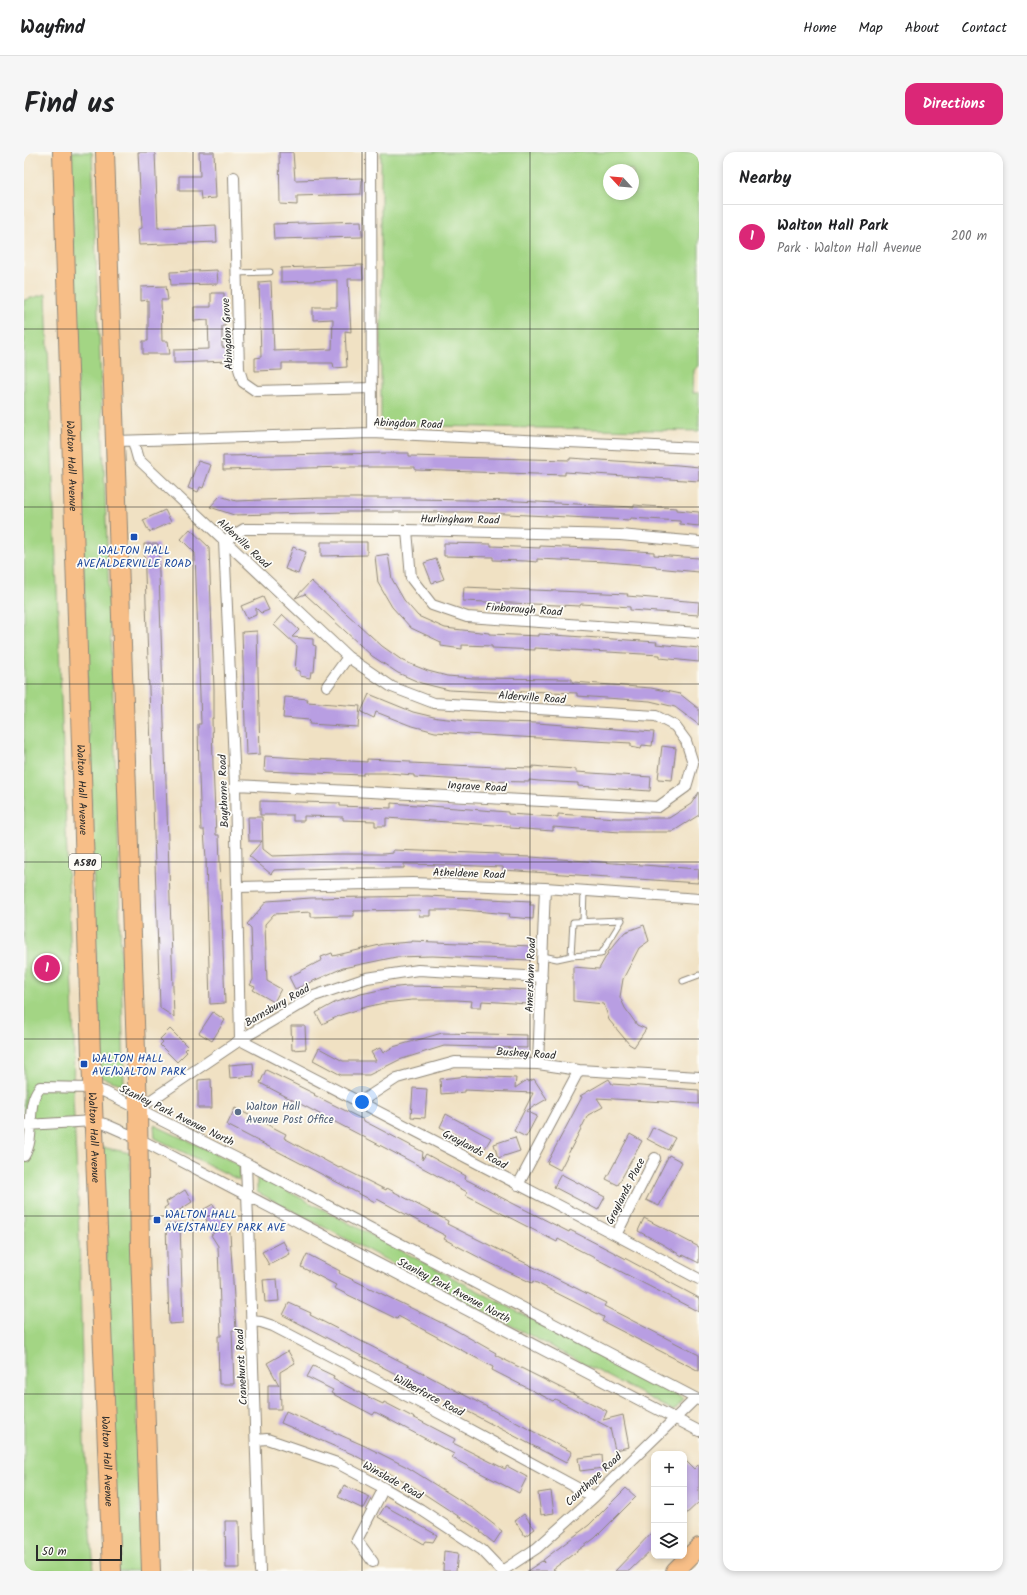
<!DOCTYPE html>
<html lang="en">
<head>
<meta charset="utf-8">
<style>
	:root { --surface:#fff; --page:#f6f6f6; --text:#202124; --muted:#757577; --line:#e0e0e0; --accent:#db2777 }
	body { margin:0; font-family:Kalam,sans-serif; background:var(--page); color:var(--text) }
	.controls { position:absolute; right:12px; bottom:12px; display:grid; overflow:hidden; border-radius:8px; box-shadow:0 2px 6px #0003 }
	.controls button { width:36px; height:36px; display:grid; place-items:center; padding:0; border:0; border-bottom:1px solid var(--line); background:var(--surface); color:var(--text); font:20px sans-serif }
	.compass { position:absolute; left:579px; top:12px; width:36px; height:36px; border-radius:50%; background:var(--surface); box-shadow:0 2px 6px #0003; rotate:296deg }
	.scale { position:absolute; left:12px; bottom:10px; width:86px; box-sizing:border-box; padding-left:4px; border:2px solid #2b2b2b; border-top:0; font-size:11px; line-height:14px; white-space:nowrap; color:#2b2b2b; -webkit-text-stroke:3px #fdfcf7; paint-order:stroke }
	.you { position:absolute; left:338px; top:950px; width:14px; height:14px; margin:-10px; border:3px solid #fff; border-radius:50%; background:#1a73e8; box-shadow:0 0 0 6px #1a73e833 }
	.badge { display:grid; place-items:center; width:26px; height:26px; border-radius:50%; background:var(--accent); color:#fff; font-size:13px; font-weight:700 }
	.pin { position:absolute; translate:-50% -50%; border:2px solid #fff; box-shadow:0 1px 4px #0006 }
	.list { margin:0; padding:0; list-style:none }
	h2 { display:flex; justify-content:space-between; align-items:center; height:52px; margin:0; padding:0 16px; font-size:17px }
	h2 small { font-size:13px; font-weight:400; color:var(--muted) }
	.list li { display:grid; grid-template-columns:26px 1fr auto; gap:12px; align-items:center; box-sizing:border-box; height:64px; padding:0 16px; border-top:1px solid var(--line) }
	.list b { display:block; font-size:15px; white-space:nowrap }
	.list p { margin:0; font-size:13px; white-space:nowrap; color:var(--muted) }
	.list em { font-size:13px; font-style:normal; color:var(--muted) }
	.icon { flex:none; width:22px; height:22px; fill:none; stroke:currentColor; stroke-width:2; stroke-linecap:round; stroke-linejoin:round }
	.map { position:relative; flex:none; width:675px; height:1419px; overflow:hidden; border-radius:12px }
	header { display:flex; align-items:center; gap:24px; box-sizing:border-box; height:56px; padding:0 20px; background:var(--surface); border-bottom:1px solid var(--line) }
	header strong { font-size:19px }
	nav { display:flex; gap:22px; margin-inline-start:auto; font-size:14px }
	.intro { display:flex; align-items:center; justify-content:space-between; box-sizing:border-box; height:96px; padding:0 24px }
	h1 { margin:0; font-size:28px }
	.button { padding:10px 18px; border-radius:12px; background:var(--accent); color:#fff; font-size:14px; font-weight:700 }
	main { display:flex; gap:24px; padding:0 24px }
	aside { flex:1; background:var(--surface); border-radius:12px; box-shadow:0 2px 6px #0003 }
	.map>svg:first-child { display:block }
	.green { fill:#a3d584; stroke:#678058; fill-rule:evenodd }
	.building { fill:#b89ee2 }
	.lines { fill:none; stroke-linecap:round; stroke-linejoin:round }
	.lane-casing { stroke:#8e8677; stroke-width:7 }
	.street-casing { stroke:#8e8677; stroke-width:12 }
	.highway-casing { stroke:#8e8677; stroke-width:20 }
	.lane { stroke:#fff; stroke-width:5 }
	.street { stroke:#fff; stroke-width:10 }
	.highway { stroke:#f7be87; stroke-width:18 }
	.grid { fill:none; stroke:#2b2b2b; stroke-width:1; stroke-opacity:0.55 }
	.transit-dot { fill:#1a4fb4; stroke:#fdfcf7; stroke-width:1.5 }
	.service-dot { fill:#5c6f8a; stroke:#fdfcf7; stroke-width:1.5 }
	.labels { text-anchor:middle; stroke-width:3.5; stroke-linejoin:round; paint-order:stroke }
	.shield { fill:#fdfcf7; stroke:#6a6a68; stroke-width:1 }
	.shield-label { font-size:10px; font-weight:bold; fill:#2b2b2b }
	.street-label { font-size:11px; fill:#2b2b2b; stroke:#fdfcf7 }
	.transit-label { font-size:11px; fill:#164399; stroke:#fdfcf7; text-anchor:start }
	.service-label { font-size:11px; fill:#4e5e75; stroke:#fdfcf7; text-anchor:start }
</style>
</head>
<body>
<header>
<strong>Wayfind</strong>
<nav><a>Home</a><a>Map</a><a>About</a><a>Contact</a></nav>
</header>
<div class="intro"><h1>Find us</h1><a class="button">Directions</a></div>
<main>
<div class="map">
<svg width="675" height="1419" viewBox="0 0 675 1419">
	<rect width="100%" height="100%" fill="#fdfcf7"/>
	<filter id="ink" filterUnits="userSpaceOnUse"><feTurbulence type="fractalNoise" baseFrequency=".025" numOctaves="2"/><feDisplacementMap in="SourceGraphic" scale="8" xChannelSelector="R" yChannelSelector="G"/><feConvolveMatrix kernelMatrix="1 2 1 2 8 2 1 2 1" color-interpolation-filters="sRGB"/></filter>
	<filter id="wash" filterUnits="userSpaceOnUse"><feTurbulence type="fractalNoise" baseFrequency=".012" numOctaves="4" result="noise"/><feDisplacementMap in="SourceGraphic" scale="16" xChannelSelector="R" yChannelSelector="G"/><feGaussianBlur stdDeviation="0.9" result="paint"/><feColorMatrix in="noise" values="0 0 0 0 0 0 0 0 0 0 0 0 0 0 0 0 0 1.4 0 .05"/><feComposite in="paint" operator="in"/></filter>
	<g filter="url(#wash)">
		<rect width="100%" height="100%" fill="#f0e1c3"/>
		<path class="green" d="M46 0H68L94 682 100 933 76 925Z
			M357 0H675V214L670 218 669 241H675V279L357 273ZM585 18H609V42H585Z
			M22 142 50 893 49 946 54 1043 60 1290 70 1419H0V148Z
			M130 973 216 1013 215 1028 131 986Z
			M78 995 106 1001 118 1419H93Z
			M233 1023 660 1247 650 1259 233 1040Z"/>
		<g id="blocks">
			<path class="building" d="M114 0H131L134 76 192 73 193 90 115 93 114 77 118 76Z
				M175 0H190L192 46 177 47 176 39H155V24H176Z
				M255 0H269L271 28 338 26 337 42 273 44V53L256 52Z
				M337 69 338 85 250 87 249 72Z
				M338 113 339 127H324L327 180 321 179 323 215 310 216 309 211H258V218L231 219V206L237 205 235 130 247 129 250 199 308 197 309 167 289 168V155H313V128L257 130V116Z
				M193 118 194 132 147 133 146 120Z
				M142 134 144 148H137L138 189H144L146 202H119V189H124V148L117 149V135Z
				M187 141H200L201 174H198V195L205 196V209L150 211V198L185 197 184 168 170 169V155H187Z
				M363 301H385V304L546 308V306L654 313 675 315V329L541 320V323L391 318V315H326L199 318V304Z
				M174 309 187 313 179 336 176 335 174 340 164 336Z
				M196 344 212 349 294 346H391V347L494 349 610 355V353L621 354 653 356V358L675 360V374L656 372V369L607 366 606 368 442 360H323L210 363 186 355Z
				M141 358 147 370 125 380 119 368Z
				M166 377 185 395 190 537V566H188L189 613 192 683H195L201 851 186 852 182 707 180 678H177L175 625 174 572H177L171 401 157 387Z
				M297 390H343V403L297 404Z
				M420 391 467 392V394L516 396V394L566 396 630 400V403L675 406V420L632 416V414L583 410 513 407V410L502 409 469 408V405L420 404Z
				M120 392H134L150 865 136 856Z
				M269 395 282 400 274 422 261 417Z
				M364 402 368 427 380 448 394 464 421 476 465 481V482L515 484V482L633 490 632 492 675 496V510L636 506V503L584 500 511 496V498L468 496V494L438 493V497L417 494V490L387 476 368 455 354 431 351 404Z
				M412 407 420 427 408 431 400 411Z
				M287 429 358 494 379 509 404 519 423 524 449 526 548 527V530L627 536 656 542 675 557V573L651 555 626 549 553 544V541L497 539V541H487L425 538 397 531 374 521 348 504 281 442 271 446Z
				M440 435 604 442 603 444 675 450 674 463 606 458V455L592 454 557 452 556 454 439 449Z
				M239 445 245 458 237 461 232 456V463L223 467 217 454Z
				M259 463 275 478 268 485 289 487V493L292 494 290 520H287L286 526 276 524V519L271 518 273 494 250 473Z
				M233 479 236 602 222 603 218 480Z
				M345 542 389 560 414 566 443 569 513 571 630 580 628 594 618 593 617 597 607 595V591L441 582 411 580 385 573 352 560 350 566 337 560Z
				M261 545 284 547 283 550 336 554 334 575 285 572 286 568 259 566Z
				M638 594 652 596 648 628 634 627Z
				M241 604 343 610V607L386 609V611L473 615 509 616V614L520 615 552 617V620L627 625 626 639 554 634V631L515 629 505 628V630L457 629 390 625V623L364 621H339V623L289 621 240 619Z
				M675 640V663L648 680H596L529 675V679L486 676V674L362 666V674H351V669L319 668V665L280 664V669H269V663H236V649L316 651V654L367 656V651L484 660V662L534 665V662L593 666H645L667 652Z
				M224 665H238L239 697 248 704 311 702H359L369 701V698L476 702V704L507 705 675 717 674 731 479 718V715L428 713 380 712V716H311L250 718 247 722 225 704 238 689H225Z
				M403 744 507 749 506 753H510L509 767 485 765 486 762 438 758H406V764H395L396 758 330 759V764H319L287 765V760L250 762 241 772 243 829 257 837 250 850 229 838 231 835 226 833 229 828 227 776 223 772 243 749 287 746Z
				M620 773 625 789 615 796 599 827 596 845 601 856 613 873 622 877 610 895 605 892 585 868 580 852 549 849V815L575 817 585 799 601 780Z
				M387 789 508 794 507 808 408 804 372 805 319 816 271 837 265 825 298 808 297 805 308 801 309 804 360 792 387 790Z
				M383 834 440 835 505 838 504 852 458 849 457 855H447L448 849 432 848H388L360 851 342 855 317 863 298 872 292 861 312 850 337 842 365 836Z
				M189 860 201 868 188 889 175 881Z
				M267 874H281L282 897 268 898Z
				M146 877 164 895 161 898 163 900 153 910 136 893 139 890 136 887Z
				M418 881 503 883V896L420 894 375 908 345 923H317L289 908 295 896 319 909H352L347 900 356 896 359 901 369 895Z
				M229 911 230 924 206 926 205 913Z
				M242 918 291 942 290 943 340 968V969L399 1000 398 1008 402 1002 442 1024 441 1027 545 1080 546 1078 591 1101 675 1146V1160L534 1087 533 1090 442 1043 443 1040 388 1010 236 931Z
				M444 924 492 926 491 936 503 928 504 930 510 927 523 947 502 959 513 964 502 985 490 979 509 941 441 938V940L417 942 416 927Z
				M187 927 188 956H174V928Z
				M585 927 588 932 675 938V952L573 946 579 955 564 963 536 1018 523 1011 558 945 556 944Z
				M389 936 403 937 401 966 387 965Z
				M211 956 262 982 260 986 315 1016 316 1015 362 1038 363 1036 424 1069 423 1072 437 1079 582 1151 580 1154 675 1203V1219L578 1169 580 1165 509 1129 508 1131 458 1107 420 1087 422 1084 366 1054 353 1047 351 1050 203 973Z
				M422 962 467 986 460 998 416 975Z
				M629 975 651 986 644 998 623 987Z
				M606 982 618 989 594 1033 582 1027Z
				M491 985 496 999 474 1006 470 992Z
				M645 1003 658 1010 635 1054 622 1048Z
				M537 1022 581 1045 574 1058 530 1035Z
				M161 1038 168 1050 145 1065 140 1056 144 1053 142 1050Z
				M189 1052 206 1081 212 1178H208L210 1232H195L194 1184H197L194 1094 187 1083 190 1081 177 1059Z
				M620 1066 675 1095V1111L659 1103 658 1104 638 1092 614 1079Z
				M156 1071 159 1171 145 1172 142 1072Z
				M259 1089 266 1102 245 1113 238 1100Z
				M283 1102 316 1119 315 1121 426 1175 472 1201 471 1203 583 1259 579 1268 599 1263 605 1295 591 1298 586 1276 531 1247 529 1249 468 1218 469 1215 374 1164 373 1167 310 1136 312 1133 277 1115Z
				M253 1127 255 1149 241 1150 239 1128Z
				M265 1151 287 1161 286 1163 378 1210 548 1300 542 1311 259 1163Z
				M264 1199 271 1211 256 1220 257 1257H244V1233H255L243 1211Z
				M289 1214 310 1224 309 1227 334 1240 359 1252 360 1250 431 1287 429 1291 481 1317 483 1314 503 1325 495 1341 428 1306 430 1302 351 1260 349 1263 307 1241 309 1238 283 1225Z
				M262 1259 341 1294 383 1315 450 1357 478 1379 470 1391 456 1380 457 1379 382 1330 328 1302 257 1271Z
				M578 1303 579 1316 556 1319 554 1306Z
				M660 1307 670 1317 675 1312V1350L660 1364Z
				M320 1333 346 1345 340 1356H337L314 1345Z
				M602 1336 612 1345 571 1386 529 1417 532 1419H503L518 1409 520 1411 519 1408 565 1373Z
				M527 1339 530 1361 517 1363 514 1341Z
				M361 1354 413 1383 409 1390 402 1389 400 1392 354 1365Z
				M500 1362 511 1377 501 1384 491 1369Z
				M201 1369H215L216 1416H202Z
				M630 1378V1395L605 1419H591Z
				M420 1399 434 1401 432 1419H419Z"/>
		</g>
	</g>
	<g filter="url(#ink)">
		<use href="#blocks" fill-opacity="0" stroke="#8e8677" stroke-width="1"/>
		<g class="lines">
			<defs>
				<path id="lane" d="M212 121 246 120
					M559 769 560 739
					M519 804 533 807 547 804 549 770 598 768 577 802 547 804
					M659 829 675 823"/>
				<path id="street" d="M347 0 348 281
					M210 25 215 217 219 230 232 239 348 236
					M91 289 348 281 675 296
					M109 289 114 307 324 505 368 535 410 551 632 564 651 574 662 589 669 611
					M383 378 387 426 408 453 443 465 675 481
					M675 390 596 383 383 378 220 377 200 389 211 633 216 888 592 1083 675 1127
					M303 534 324 505
					M211 633 634 655 662 635 669 611
					M214 735 388 731 521 736 675 747
					M514 912 521 736
					M336 950 373 926 431 910 514 912 555 918 675 925
					M114 957 216 888 290 844 343 826 394 818 518 825
					M3 973 69 969 81 972 115 987 675 1279
					M0 1004C13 982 0 954 16 935L68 936 81 940 222 1011 675 1248
					M222 1011 236 1419
					M494 1033 555 918
					M592 1083 631 1006
					M227 1169 237 1170 249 1174 404 1255 570 1345
					M232 1288 243 1287 313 1311 360 1336 396 1357 458 1398 478 1419 513 1396 570 1345 671 1247
					M349 1410 333 1388 360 1336"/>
				<g id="highway">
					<path id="s1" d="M38 0 67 904 88 1419"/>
					<path d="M81 0 114 957 116 1099 127 1419"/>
					<path d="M651 1419 675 1395"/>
				</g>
			</defs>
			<use href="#lane" class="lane-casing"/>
			<use href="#street" class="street-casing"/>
			<use href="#highway" class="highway-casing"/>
			<use href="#lane" class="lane"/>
			<use href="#street" class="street"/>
			<use href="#highway" class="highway"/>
		</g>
	</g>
	<path class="grid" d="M169 0V1419M338 0V1419M506 0V1419M0 177H675M0 355H675M0 532H675M0 710H675M0 887H675M0 1064H675M0 1242H675"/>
	<g class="transit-dot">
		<rect x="106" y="381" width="8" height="8" rx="2"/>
		<rect x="56" y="908" width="8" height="8" rx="2"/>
		<rect x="129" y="1064" width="8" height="8" rx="2"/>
	</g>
	<circle class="service-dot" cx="214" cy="960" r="4"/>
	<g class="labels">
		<rect class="shield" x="45" y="702" width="32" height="16" rx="3"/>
		<g class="shield-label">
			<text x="61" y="714">A580</text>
		</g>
		<g class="street-label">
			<text transform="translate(203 182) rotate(-93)" y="4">Abingdon Grove</text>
			<text transform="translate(384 271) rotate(2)" y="4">Abingdon Road</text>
			<text dy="4" stroke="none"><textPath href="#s1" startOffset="314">Walton Hall Avenue</textPath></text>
			<text transform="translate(436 367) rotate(1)" y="4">Hurlingham Road</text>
			<text transform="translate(220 391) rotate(43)" y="4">Alderville Road</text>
			<text transform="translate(500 457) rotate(4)" y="4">Finborough Road</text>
			<text transform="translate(508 545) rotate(4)" y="4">Alderville Road</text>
			<text transform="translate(453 634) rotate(3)" y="4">Ingrave Road</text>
			<text dy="4" stroke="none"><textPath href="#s1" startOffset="638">Walton Hall Avenue</textPath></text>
			<text transform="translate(199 639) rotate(-92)" y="4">Baythorne Road</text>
			<text transform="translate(445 721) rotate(2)" y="4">Atheldene Road</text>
			<text transform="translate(506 823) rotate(-88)" y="4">Amersham Road</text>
			<text transform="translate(253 853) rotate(-30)" y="4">Barnsbury Road</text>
			<text transform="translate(502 901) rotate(4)" y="4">Bushey Road</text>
			<text transform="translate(153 963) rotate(26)" y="4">Stanley Park Avenue North</text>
			<text dy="4" stroke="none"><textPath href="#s1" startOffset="986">Walton Hall Avenue</textPath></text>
			<text transform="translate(451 997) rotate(28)" y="4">Graylands Road</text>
			<text transform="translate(601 1039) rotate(-63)" y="4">Graylands Place</text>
			<text transform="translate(430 1138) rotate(28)" y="4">Stanley Park Avenue North</text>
			<text transform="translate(217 1215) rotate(-93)" y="4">Cranehurst Road</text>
			<text transform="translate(405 1243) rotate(28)" y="4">Wilberforce Road</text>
			<text dy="4" stroke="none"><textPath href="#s1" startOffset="1310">Walton Hall Avenue</textPath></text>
			<text transform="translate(569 1327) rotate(-43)" y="4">Courthope Road</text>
			<text transform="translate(369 1328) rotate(29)" y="4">Winslade Road</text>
		</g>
		<g class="transit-label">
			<text x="110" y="402" text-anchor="middle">WALTON HALL<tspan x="110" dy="13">AVE/ALDERVILLE ROAD</tspan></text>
			<text x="68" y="910">WALTON HALL<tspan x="68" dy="13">AVE/WALTON PARK</tspan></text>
			<text x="141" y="1066">WALTON HALL<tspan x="141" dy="13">AVE/STANLEY PARK AVE</tspan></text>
		</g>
		<g class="service-label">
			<text x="222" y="958">Walton Hall<tspan x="222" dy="13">Avenue Post Office</tspan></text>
		</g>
	</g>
</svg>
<div class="controls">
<button>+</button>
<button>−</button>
<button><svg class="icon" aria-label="layers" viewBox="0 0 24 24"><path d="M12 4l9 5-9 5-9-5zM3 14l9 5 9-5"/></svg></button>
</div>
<svg class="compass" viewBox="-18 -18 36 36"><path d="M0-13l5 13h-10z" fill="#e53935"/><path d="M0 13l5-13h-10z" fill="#757577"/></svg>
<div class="scale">50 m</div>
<div class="you"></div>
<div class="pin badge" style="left:23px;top:816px">1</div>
</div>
<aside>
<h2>Nearby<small></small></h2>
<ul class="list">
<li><span class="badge">1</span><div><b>Walton Hall Park</b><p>Park · Walton Hall Avenue</p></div><em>200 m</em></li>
</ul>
</aside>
</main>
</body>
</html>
